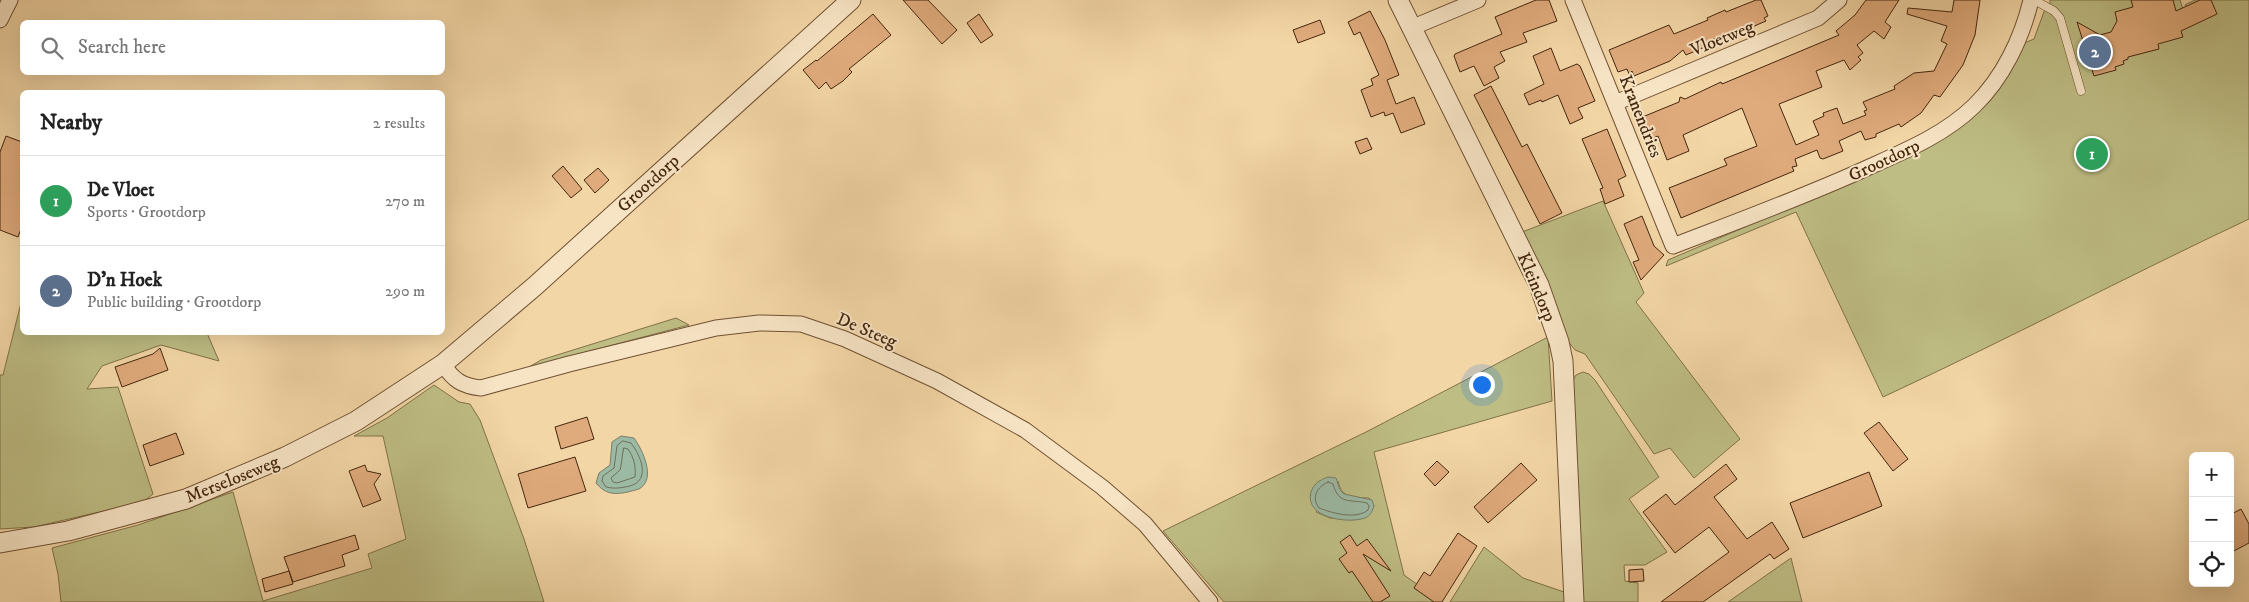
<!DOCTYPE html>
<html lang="en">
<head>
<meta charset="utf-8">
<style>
	:root { --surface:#fff; --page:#f6f6f6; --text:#222; --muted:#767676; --line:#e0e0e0; --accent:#db2777 }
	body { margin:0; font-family:"IM FELL DW Pica",serif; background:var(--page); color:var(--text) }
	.controls { position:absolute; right:15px; bottom:15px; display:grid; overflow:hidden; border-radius:8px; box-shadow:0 5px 20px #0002 }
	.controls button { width:45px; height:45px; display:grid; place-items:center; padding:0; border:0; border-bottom:1px solid var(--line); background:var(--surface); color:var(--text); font:25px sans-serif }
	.you { position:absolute; left:1481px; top:384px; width:18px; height:18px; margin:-12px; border:4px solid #fff; border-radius:50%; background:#1a73e8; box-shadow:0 0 0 8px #1a73e833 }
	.badge { display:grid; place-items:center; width:32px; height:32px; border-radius:50%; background:var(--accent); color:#fff; font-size:16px; font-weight:700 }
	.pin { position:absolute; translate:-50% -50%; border:2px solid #fff; box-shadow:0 1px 5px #0006 }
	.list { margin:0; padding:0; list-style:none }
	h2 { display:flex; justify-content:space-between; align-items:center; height:65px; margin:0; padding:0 20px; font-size:21px }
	h2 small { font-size:16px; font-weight:400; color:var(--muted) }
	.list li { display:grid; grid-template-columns:32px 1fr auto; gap:15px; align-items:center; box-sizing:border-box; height:90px; padding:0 20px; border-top:1px solid var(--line) }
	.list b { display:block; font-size:19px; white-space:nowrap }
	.list p { margin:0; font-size:16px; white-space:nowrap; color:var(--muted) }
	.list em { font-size:16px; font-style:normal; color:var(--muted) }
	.icon { flex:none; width:28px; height:28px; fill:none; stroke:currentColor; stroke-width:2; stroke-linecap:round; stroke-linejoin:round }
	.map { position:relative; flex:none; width:2249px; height:602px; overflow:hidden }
	.search { position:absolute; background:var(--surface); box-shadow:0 5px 20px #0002; left:20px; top:20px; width:425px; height:55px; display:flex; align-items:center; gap:12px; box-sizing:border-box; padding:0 18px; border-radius:8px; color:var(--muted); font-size:19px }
	.panel { position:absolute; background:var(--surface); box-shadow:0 5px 20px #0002; left:20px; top:90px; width:425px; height:245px; border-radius:8px }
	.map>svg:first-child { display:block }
	.green { fill:#bebd84; stroke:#817248; fill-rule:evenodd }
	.water { fill:#9cb9a4; stroke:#797e68 }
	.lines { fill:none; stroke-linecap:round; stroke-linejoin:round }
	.shore { stroke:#707058; stroke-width:1 }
	.building { fill:#e0ab7c; stroke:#44260d }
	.service-casing { stroke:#705233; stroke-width:9 }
	.minor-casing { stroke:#705233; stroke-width:17 }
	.tertiary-casing { stroke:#705233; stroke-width:21 }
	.service { stroke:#f7e4c5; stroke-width:8 }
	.minor { stroke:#f7e4c5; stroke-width:15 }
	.tertiary { stroke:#f7e4c5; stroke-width:19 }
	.labels { text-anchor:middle; stroke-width:4; stroke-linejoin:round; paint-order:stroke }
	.street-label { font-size:18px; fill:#44260d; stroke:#f7e4c5 }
</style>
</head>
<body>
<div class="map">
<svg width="2249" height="602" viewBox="0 0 2249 602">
	<rect width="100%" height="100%" fill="#f3d6a6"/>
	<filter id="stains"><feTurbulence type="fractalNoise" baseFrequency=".004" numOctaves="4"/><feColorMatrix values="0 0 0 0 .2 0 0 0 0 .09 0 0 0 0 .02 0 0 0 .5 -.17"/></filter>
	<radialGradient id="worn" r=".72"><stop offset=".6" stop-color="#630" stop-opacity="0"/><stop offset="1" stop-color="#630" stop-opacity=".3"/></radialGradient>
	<path class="green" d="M2050 0H2180L2184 12 2187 10 2185 5 2195 0H2249V219C2126 277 2006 340 1883 397L1796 212 1666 266 1668 260 1918 153 1941 138 2022 44 2034 39 2045 9H2050Z
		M1603 201 1644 293 1636 302 1740 439 1694 478 1670 448 1654 454 1585 354 1575 350 1567 340 1522 232Z
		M22 299V332L207 333 219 361 161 345 102 366 87 389 118 387 153 494 143 502 34 527 0 529V375H3Z
		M676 318 689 325 529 367 541 360Z
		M1548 337 1552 401 1374 452 1404 575 1442 602H1224L1163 531 1368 431ZM1338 481C1342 499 1353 497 1369 498L1374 506 1357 519 1330 518 1316 512Z
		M1583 372 1589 374 1595 380 1659 477 1629 499 1667 552 1645 565H1624L1625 581 1638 583V602H1582L1572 382 1576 375Z
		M434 385 459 402 470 404 480 420 524 539 544 602H61L58 574 52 548 138 525 233 492 263 601 372 568 368 554 406 539 383 436H354L387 418Z
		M1484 547 1523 578 1567 593V602H1450Z
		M1791 558 1802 602H1728Z"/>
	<path class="water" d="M621 436 634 438C642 449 657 479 639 489 636 490 631 491 628 492 614 495 605 494 596 483L599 473 610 465 612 442Z
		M1328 477 1336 478 1340 490 1344 494 1372 500 1374 506C1372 512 1370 516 1365 518 1348 524 1304 518 1311 492 1314 483 1320 480 1328 477Z"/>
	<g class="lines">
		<path class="shore" d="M623 441 631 443C641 456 651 480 630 486 620 488 615 489 606 487L602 481 603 476 614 468 617 446Z
			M624 448 628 449C634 458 636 466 635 477L617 483 613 482 611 478 620 470Z
			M1328 482 1333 484C1339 505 1349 499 1367 503L1369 506 1368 510C1356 520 1332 513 1319 508 1311 497 1317 487 1328 482Z"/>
	</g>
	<path class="building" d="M903 0H928L957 30 942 44Z
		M1536 0H1549L1557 21 1523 33 1527 42 1500 52 1505 61 1494 67 1499 78 1484 86 1474 66 1460 72 1454 56 1455 54 1502 34 1495 17Z
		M1756 0H1761L1768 16 1764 18 1766 21 1738 33 1737 31 1713 39 1714 43 1686 55 1683 50 1670 61 1634 76 1632 71 1629 74 1627 69 1618 72 1609 50 1669 25 1674 34 1708 20 1707 18 1725 10 1726 12Z
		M1866 0H1899L1885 22 1891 27 1884 39 1874 31 1857 45 1863 53 1858 57 1861 60 1850 70 1844 60 1816 71 1822 87 1779 104 1796 145 1819 135 1813 121 1824 116 1823 113 1837 108 1843 124 1866 115 1864 111 1867 110 1863 102 1895 89 1894 86 1914 73 1934 71 1947 44 1941 41 1947 26 1907 14 1908 8 1952 12 1954 0H1980L1975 35 1963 65 1940 97 1934 95 1921 113 1901 127 1899 124 1876 134V137L1865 140 1861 131 1839 141 1843 151 1823 159 1820 158 1817 150 1795 159 1797 166 1792 167 1794 171 1681 218 1669 188 1727 165 1724 159 1757 146 1742 108 1683 135 1689 151 1667 160 1658 136 1649 140 1640 118 1679 102 1680 97 1685 99 1721 82 1722 84 1839 35 1836 31 1855 15Z
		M2131 0H2173L2176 11 2200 0H2211L2217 14 2181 31 2183 37 2158 44 2159 49 2128 57V59L2123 61 2124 64 2115 67 2116 70 2094 76 2077 22 2100 35 2111 32 2117 21 2115 12 2133 7Z
		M1370 11 1385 40 1399 75 1387 80 1396 104 1414 97 1425 124 1401 133 1393 113 1385 116 1384 112 1371 117 1361 90 1373 85 1371 79 1379 75 1360 32 1354 35 1348 22Z
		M873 14 891 35 849 69 852 72 843 81 831 89 826 82 819 89 803 70 816 60 817 61Z
		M979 14 993 35 981 43 967 23Z
		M1320 20 1325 33 1298 43 1293 30Z
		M1551 48 1560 71 1577 64 1580 66 1595 101 1578 108 1583 118 1570 124 1558 95 1542 102 1541 100 1529 105 1524 94 1544 84 1533 56Z
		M1491 86 1522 147 1527 144 1562 213 1540 224 1474 95Z
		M1607 129 1626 176 1618 180 1624 196 1605 204 1600 189 1603 188 1582 139Z
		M6 136 22 142V226L18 237 0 230V152Z
		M1367 138 1372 149 1360 154 1355 142Z
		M563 166 582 189 571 198 552 176Z
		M598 168 609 180 595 193 584 180Z
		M1642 216 1654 246 1664 255 1641 280 1633 262 1639 260 1624 224Z
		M160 348 168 370 122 387 115 367 153 354Z
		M587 417 594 439 561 449 555 427Z
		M1879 422 1908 459 1893 471 1864 433Z
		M176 433 184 454 150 466 143 445Z
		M575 457 586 491 528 508 518 474Z
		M1437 461 1449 472 1435 486 1424 474Z
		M1521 463 1537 480 1488 523 1474 507Z
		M1726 464 1737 479 1714 497 1747 539 1772 522 1789 549 1774 559 1770 554 1703 602H1661L1729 552 1709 527 1675 553 1643 512 1666 494 1675 505Z
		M365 465 367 471 381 474 374 484 381 500 363 507 349 471Z
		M1869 472 1882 506 1803 538 1790 503Z
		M2241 509 2249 524V543L2230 553V515Z
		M1458 533 1477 546 1442 602H1434L1414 588 1424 572 1430 576Z
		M355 535 359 549 342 555 345 566 293 582 284 557Z
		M1350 535 1357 546 1367 539 1391 571 1363 554 1390 596 1380 602H1373L1352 571 1349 573 1339 559 1347 553 1340 542Z
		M1643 569 1644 581 1629 582V570Z
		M289 571 293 584 265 592 262 579Z"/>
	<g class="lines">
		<defs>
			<path id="service" d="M2034 0 2054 11 2060 18 2081 91"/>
			<path id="minor" d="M1573 0 1673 246C1738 221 1804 197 1867 168 1905 151 1944 135 1974 106 2003 78 2022 38 2031 0
				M0 20 10 0
				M1411 28 1478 0
				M1615 103 1818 18 1839 0
				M443 364C453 380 462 386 481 388L569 364 716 328 759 323 801 324 845 339 937 381 1025 430 1102 487 1145 524 1210 602"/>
			<path id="tertiary" d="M1398 0 1539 285 1559 342 1563 361 1574 602
				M0 543 68 531 186 499 285 457 356 421 443 364 535 286 851 0"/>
		</defs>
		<use href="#service" class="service-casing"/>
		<use href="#minor" class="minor-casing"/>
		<use href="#tertiary" class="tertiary-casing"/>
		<use href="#service" class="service"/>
		<use href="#minor" class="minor"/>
		<use href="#tertiary" class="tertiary"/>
	</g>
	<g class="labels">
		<g class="street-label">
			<text transform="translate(1722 38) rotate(-22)" y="6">Vloetweg</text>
			<text transform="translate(1641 116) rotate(68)" y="6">Kranendries</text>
			<text transform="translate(1884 160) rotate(-25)" y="6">Grootdorp</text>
			<text transform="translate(648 183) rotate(-42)" y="6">Grootdorp</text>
			<text transform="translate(1537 287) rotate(67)" y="6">Kleindorp</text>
			<text transform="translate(867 330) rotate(23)" y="6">De Steeg</text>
			<text transform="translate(232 479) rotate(-22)" y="6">Merseloseweg</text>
		</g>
	</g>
	<rect width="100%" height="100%" filter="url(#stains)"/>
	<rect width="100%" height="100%" fill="url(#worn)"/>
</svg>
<div class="controls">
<button>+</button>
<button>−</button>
<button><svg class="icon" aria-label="locate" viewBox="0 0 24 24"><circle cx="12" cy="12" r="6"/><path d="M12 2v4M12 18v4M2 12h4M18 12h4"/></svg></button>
</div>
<div class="you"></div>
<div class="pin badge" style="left:2092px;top:154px;background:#2e9e5b">1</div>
<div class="pin badge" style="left:2095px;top:52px;background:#5c6f8a">2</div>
<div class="search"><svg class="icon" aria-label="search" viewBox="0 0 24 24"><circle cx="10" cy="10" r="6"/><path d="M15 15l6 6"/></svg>Search here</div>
<section class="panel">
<h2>Nearby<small>2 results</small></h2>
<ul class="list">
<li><span class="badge" style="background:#2e9e5b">1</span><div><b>De Vloet</b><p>Sports · Grootdorp</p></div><em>270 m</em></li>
<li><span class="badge" style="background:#5c6f8a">2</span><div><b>D'n Hoek</b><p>Public building · Grootdorp</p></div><em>290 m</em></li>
</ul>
</section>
</div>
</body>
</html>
